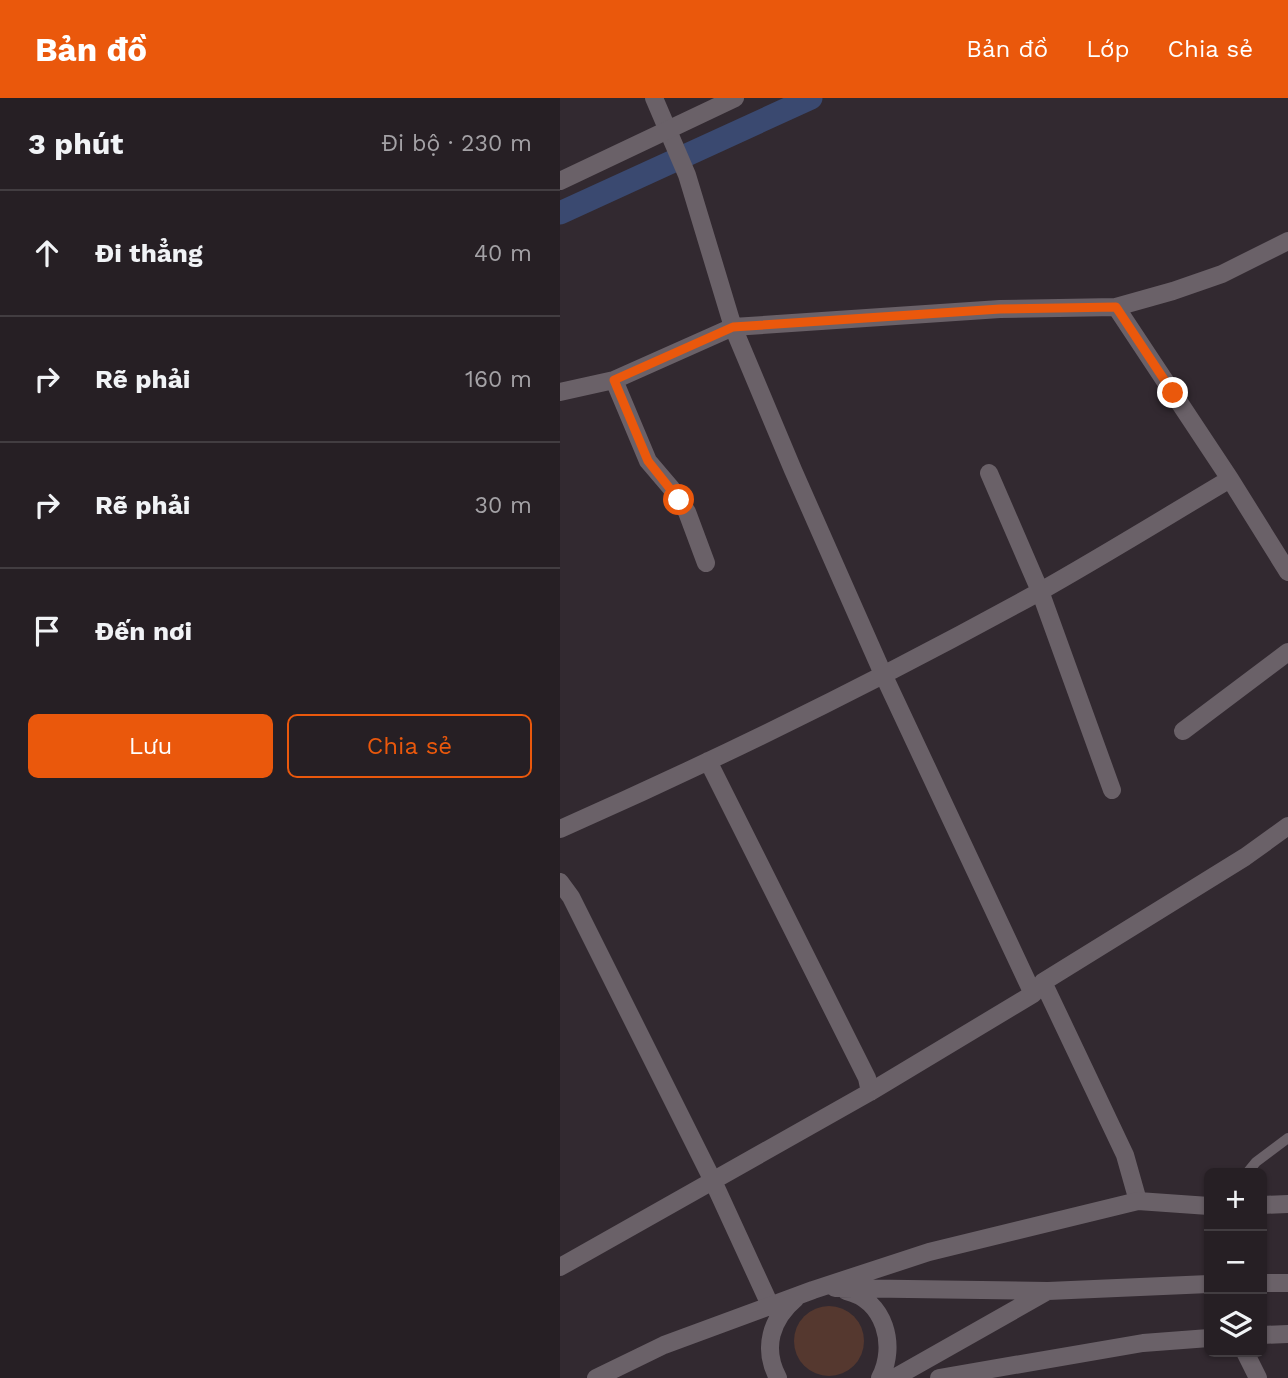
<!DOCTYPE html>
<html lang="vi">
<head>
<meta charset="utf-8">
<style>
	:root { --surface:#261f24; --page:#322c31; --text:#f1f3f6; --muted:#a4a2a6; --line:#423d41; --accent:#ea580c }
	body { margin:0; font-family:"Work Sans",sans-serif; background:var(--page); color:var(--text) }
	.controls { position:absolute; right:21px; bottom:21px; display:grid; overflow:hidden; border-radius:10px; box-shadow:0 2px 5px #0004 }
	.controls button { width:63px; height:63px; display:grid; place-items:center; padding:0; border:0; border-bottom:2px solid var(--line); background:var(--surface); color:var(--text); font:35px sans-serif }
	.stop { position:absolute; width:21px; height:21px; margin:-16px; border:5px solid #ea580c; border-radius:50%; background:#fff }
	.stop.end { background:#ea580c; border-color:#fff; box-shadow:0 2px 7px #0008 }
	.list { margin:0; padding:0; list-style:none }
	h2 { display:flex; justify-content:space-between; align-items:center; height:91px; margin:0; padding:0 28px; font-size:30px }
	h2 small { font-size:23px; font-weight:400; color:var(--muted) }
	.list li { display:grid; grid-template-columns:46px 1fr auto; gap:21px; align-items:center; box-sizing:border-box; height:126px; padding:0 28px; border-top:2px solid var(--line) }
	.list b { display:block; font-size:26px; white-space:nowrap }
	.list em { font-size:23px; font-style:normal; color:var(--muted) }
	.actions { display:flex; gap:14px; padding:21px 28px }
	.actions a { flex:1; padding:16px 0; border:2px solid var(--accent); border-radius:10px; text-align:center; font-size:24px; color:var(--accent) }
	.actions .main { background:var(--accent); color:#fff }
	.icon { flex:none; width:38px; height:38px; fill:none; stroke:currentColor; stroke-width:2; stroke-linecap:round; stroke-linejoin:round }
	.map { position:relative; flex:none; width:728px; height:1280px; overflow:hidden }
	header { display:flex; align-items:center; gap:42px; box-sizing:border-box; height:98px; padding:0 35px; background:var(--accent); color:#fff }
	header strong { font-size:33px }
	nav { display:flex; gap:38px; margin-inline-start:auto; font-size:24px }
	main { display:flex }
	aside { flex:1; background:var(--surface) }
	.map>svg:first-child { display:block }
	.green { fill:#55382f }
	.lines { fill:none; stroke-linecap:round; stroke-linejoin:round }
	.canal { stroke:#3a4970; stroke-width:23 }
	.lane { stroke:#6a6168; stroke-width:10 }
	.street { stroke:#6a6168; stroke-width:18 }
	.secondary { stroke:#6a6168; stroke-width:18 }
	.route { stroke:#ea580c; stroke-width:9 }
</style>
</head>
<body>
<header>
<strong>Bản đồ</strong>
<nav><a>Bản đồ</a><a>Lớp</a><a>Chia sẻ</a></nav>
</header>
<main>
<aside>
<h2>3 phút<small>Đi bộ · 230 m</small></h2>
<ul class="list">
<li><svg class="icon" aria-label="ahead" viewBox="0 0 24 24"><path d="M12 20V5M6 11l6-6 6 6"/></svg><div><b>Đi thẳng</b></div><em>40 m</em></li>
<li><svg class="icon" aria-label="right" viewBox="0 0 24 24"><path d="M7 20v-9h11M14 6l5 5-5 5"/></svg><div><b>Rẽ phải</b></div><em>160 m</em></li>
<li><svg class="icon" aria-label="right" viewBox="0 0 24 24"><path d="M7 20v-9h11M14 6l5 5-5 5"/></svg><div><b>Rẽ phải</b></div><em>30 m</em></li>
<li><svg class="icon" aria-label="arrive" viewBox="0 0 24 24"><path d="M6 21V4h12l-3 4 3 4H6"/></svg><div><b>Đến nơi</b></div></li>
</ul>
<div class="actions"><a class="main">Lưu</a><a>Chia sẻ</a></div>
</aside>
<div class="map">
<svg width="728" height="1280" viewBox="0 0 728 1280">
	<rect width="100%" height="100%" fill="#322930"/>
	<path class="green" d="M234 1243a35 35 0 1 1 70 0a35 35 0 1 1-70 0Z"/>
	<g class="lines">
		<path class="canal" d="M0 115 251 0"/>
		<path class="lane" d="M687 1075 696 1064 728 1040"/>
		<path class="street" d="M94 0 127 77 173 229 233 372 323 576 473 896
			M556 209 670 381 728 474
			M54 282 88 363 111 390 127 414 146 465
			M0 294 54 282 173 229 440 211 556 209 613 193 662 176 728 143
			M429 375 480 493 552 692
			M623 633 728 554
			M148 663 307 980 310 994
			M0 731C163 659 323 580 479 494 543 458 606 419 670 381
			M0 784 11 799 153 1083 210 1207
			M483 884 565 1057 578 1103
			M0 1169 310 994 473 896 483 884 685 759 728 728
			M685 1254 698 1280"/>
		<path class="secondary" d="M0 83 175 0
			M702 1107 728 1106
			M702 1185H728
			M275 1190 488 1193 649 1186
			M286 1193C325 1202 337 1248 320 1280
			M702 1237 728 1236
			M36 1280 104 1247 253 1192 369 1154 578 1103 649 1108
			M218 1280C202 1250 211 1221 236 1200
			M334 1280 486 1194
			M379 1280 583 1245 649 1240"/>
	</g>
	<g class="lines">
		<path class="route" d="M119 402 88 363 54 282 173 229 440 211 556 209 613 295"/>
	</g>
</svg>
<div class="controls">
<button>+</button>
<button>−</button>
<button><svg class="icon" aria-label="layers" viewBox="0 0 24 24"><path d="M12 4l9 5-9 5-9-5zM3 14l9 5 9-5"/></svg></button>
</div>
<div class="stop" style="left:119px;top:402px"></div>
<div class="stop end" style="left:613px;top:295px"></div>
</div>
</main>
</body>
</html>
